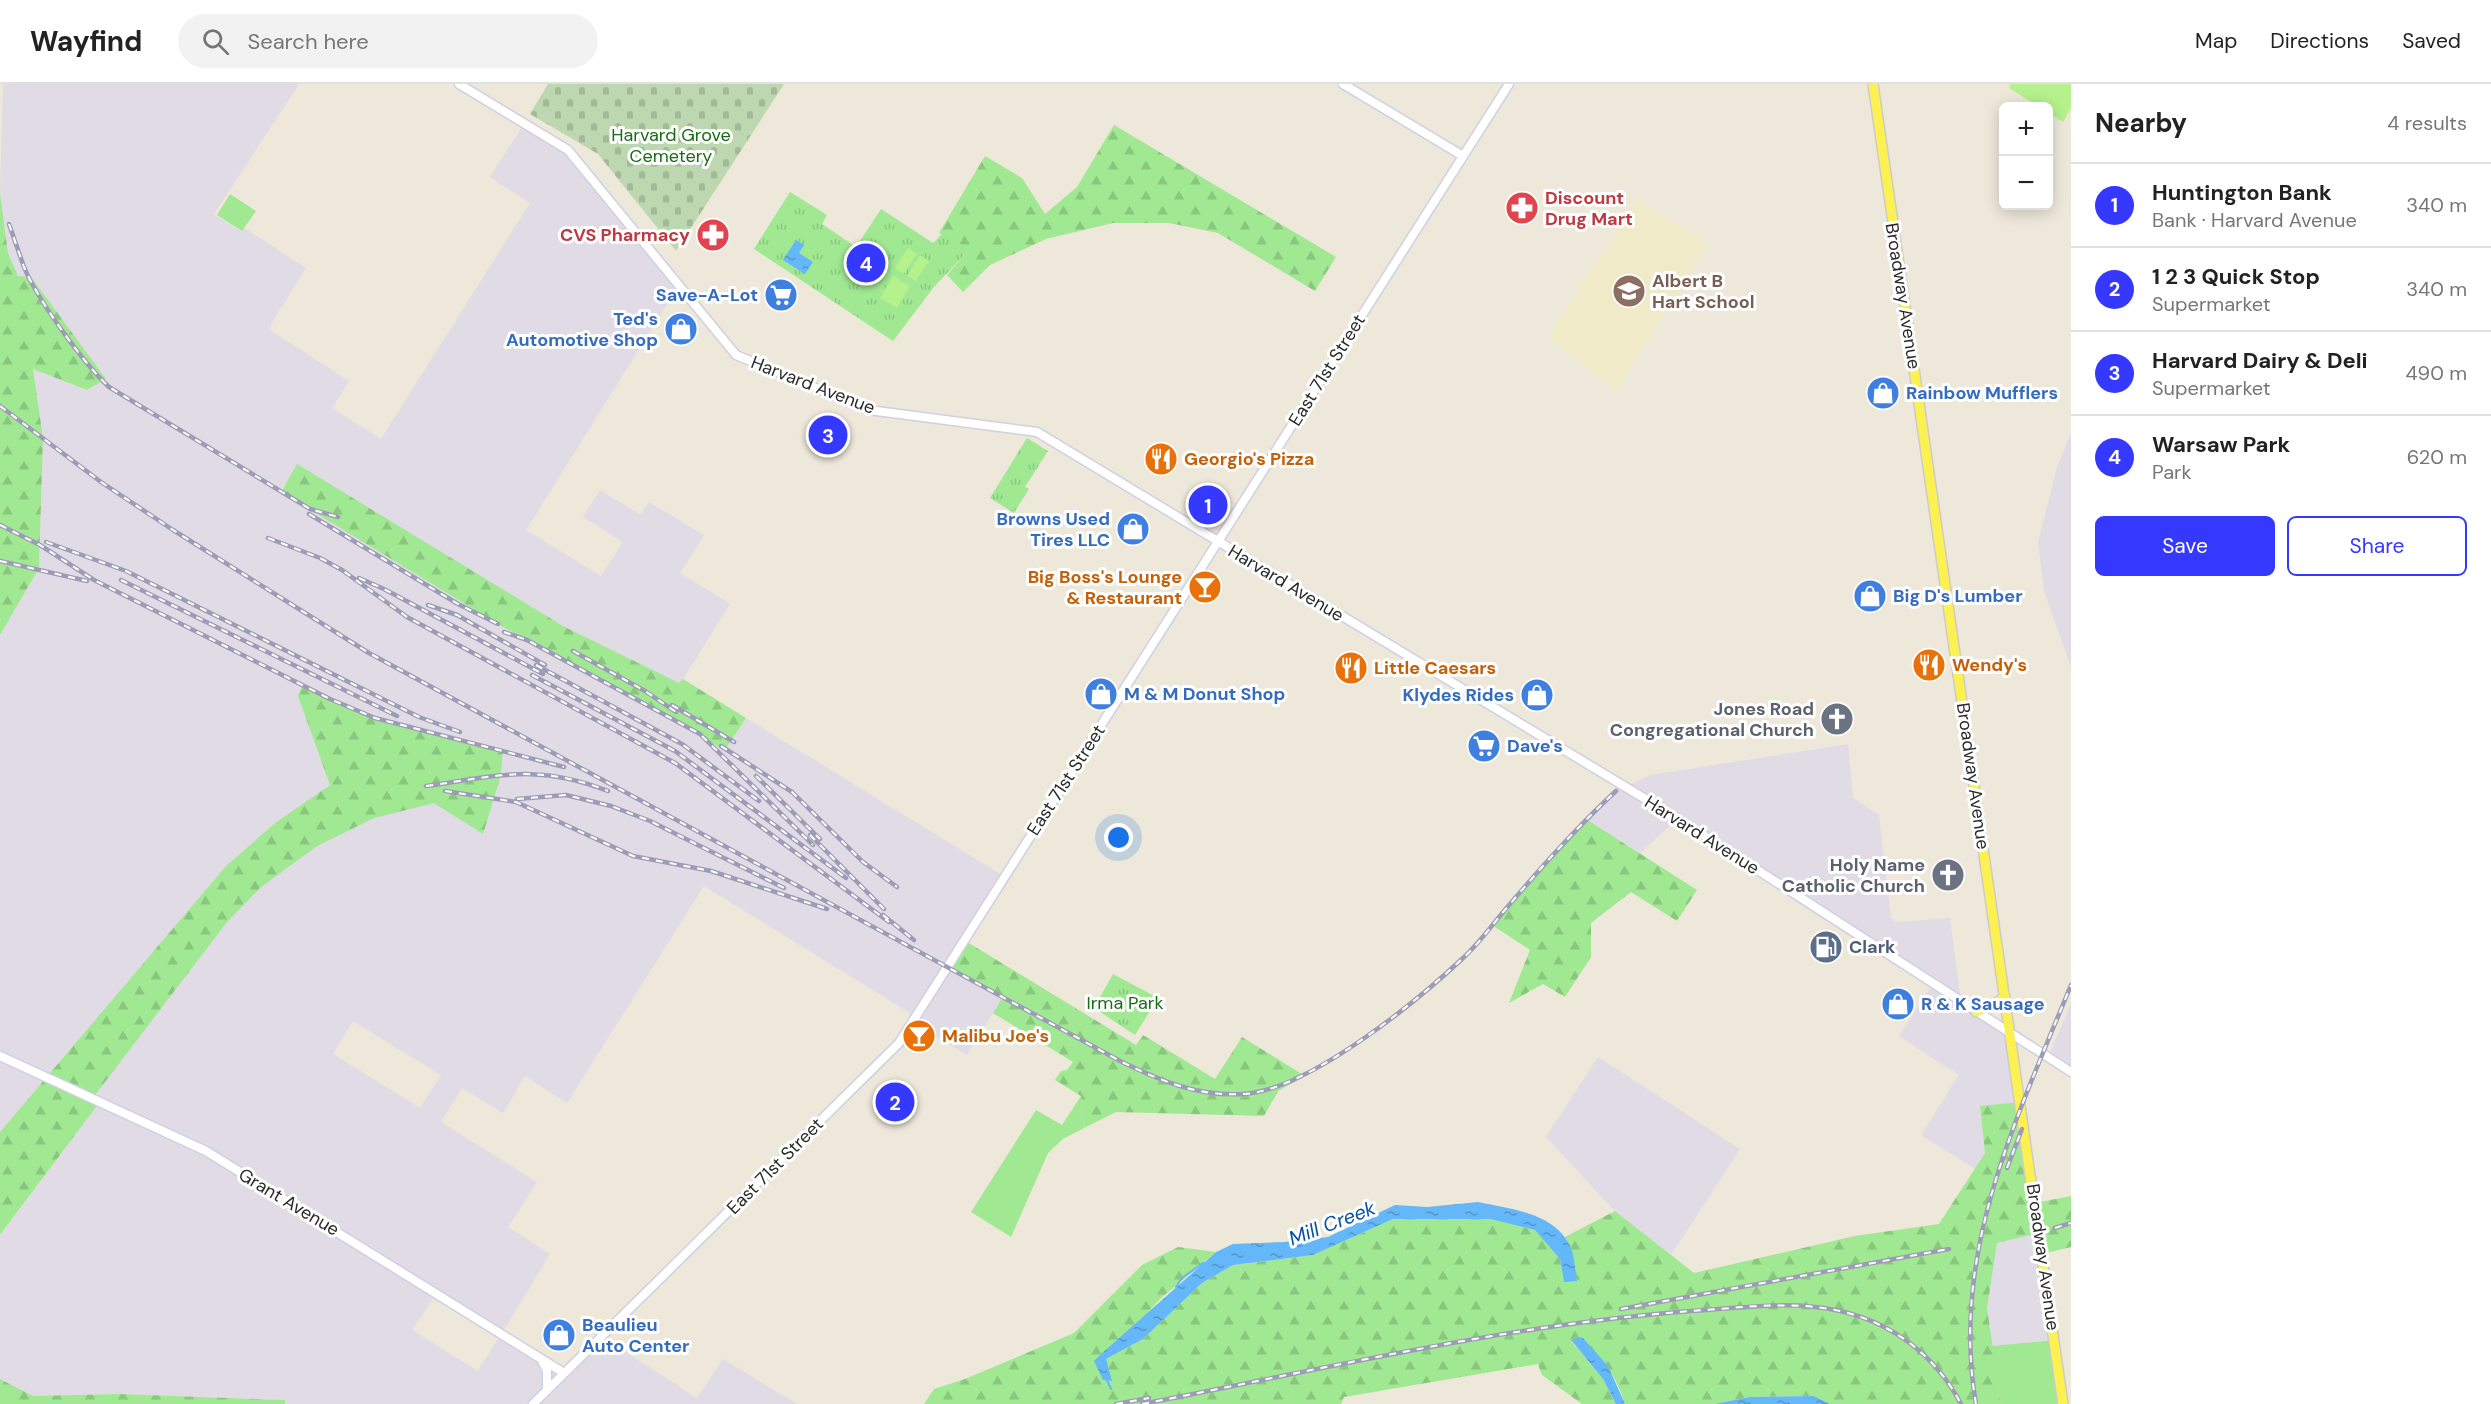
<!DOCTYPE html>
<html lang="en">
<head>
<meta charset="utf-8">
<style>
	:root { --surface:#fff; --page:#f2f2f2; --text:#222; --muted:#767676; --line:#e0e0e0; --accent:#3538ff }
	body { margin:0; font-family:"DM Sans",sans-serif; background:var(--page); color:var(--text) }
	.controls { position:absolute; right:18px; top:18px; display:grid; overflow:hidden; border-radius:9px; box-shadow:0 3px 15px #0003 }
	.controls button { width:54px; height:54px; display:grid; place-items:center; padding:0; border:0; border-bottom:2px solid var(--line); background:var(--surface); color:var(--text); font:30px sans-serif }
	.you { position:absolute; left:1119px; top:754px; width:21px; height:21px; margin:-15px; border:4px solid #fff; border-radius:50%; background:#1a73e8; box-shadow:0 0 0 9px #1a73e833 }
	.badge { display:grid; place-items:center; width:39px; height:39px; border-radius:50%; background:var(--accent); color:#fff; font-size:20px; font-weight:700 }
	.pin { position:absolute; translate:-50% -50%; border:3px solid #fff; box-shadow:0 2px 6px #0006 }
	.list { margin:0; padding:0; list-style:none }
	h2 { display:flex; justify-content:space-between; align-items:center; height:78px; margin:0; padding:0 24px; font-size:26px }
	h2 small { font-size:20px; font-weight:400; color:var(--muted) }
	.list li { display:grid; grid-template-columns:39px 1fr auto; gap:18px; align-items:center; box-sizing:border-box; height:84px; padding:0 24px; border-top:2px solid var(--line) }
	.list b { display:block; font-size:22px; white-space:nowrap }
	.list p { margin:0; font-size:20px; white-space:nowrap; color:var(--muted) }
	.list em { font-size:20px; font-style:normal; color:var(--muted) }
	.actions { display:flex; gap:12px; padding:18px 24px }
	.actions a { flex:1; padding:14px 0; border:2px solid var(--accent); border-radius:9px; text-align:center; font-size:21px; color:var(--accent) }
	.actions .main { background:var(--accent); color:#fff }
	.icon { flex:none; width:33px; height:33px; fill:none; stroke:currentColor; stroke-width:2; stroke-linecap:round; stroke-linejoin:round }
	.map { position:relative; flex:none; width:2071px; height:1320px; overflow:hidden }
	header { display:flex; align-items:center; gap:36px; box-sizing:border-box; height:84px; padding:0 30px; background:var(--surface); border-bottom:2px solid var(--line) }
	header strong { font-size:28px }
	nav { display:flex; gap:33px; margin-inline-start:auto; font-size:21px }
	.search { width:420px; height:54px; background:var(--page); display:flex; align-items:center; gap:15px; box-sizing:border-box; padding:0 21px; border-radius:33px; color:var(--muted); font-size:22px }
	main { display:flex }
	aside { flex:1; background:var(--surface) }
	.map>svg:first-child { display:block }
	.industrial { fill:#e0dbe5; fill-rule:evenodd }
	.education { fill:#f0eac8 }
	.grass { fill:#a0e892 }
	.forest { fill:url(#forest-firs) }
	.cemetery { fill:url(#cemetery-stones) }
	.park { fill:url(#park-tufts) }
	.pitch { fill:#b5f18c }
	.water { fill:url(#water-ripples) }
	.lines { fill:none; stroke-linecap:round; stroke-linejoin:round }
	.stream { stroke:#64b7f8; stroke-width:2 }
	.secondary-casing { stroke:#cfd0e4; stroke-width:11 }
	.primary-casing { stroke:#ccc; stroke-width:12 }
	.secondary { stroke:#fff; stroke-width:8 }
	.primary { stroke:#fcf150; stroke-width:9 }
	.rail-casing { stroke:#9d9cb6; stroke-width:4.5 }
	.rail { stroke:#fff; stroke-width:2; stroke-dasharray:7; stroke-linecap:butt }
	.labels { text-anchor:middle; stroke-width:6; stroke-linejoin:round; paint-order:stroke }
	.park-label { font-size:18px; fill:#176c14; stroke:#fff }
	.health-label { font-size:18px; font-weight:bold; fill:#be3a42; stroke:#fff; text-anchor:start }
	.education-label { font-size:18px; font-weight:bold; fill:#785e54; stroke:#fff; text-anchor:start }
	.shop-label { font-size:18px; font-weight:bold; fill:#366cbe; stroke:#fff; text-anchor:start }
	.street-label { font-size:18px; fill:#2a2a2a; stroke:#fff }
	.food-label { font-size:18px; font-weight:bold; fill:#c56008; stroke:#fff; text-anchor:start }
	.worship-label { font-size:18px; font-weight:bold; fill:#5b616d; stroke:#fff; text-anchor:end }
	.service-label { font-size:18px; font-weight:bold; fill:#4e5e75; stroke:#fff; text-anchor:start }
	.water-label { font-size:20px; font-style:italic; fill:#0351a5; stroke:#fff }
</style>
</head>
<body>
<header>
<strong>Wayfind</strong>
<div class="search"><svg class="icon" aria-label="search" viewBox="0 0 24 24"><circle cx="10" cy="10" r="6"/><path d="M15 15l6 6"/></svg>Search here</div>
<nav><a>Map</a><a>Directions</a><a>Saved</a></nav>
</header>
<main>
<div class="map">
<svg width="2071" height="1320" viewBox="0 0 2071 1320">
	<defs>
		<pattern id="forest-firs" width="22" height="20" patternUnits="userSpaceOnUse" patternTransform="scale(1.5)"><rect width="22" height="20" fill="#a0e892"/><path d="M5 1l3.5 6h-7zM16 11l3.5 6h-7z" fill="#8ac77e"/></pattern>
		<pattern id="cemetery-stones" width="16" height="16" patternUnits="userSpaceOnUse" patternTransform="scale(1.5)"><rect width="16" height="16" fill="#bdd8b0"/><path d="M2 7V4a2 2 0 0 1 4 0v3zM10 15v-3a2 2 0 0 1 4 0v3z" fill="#a3ba98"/></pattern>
		<pattern id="park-tufts" width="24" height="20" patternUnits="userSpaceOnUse" patternTransform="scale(1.5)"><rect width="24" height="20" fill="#a0e892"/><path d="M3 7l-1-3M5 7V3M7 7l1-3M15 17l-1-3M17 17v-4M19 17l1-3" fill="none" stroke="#8ac77e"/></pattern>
		<pattern id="water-ripples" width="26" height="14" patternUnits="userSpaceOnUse" patternTransform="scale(1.5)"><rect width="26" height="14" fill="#64b7f8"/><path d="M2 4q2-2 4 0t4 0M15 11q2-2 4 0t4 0" fill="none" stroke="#5395c9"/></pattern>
	</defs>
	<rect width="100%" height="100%" fill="#ede8da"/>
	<path class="industrial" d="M3 0H299L214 130 241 147 244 144 306 184 272 238 270 246 349 297 332 324 381 355 530 119 490 93 524 40 568 66 679 201 526 446 601 492 623 458 583 433 600 406 640 431 649 418 704 451 680 489 730 520 680 600 563 542 297 381 280 407 498 540 725 666 746 634 1005 793 946 885 1003 913 967 971 912 938 915 932 704 802 567 1019 525 992 503 1029 462 1004 441 1038 537 1098 508 1143 550 1170 502 1249 564 1289 602 1253 697 1314 723 1275 797 1320H285V1316L119 1310 33 1312 0 1295V1152L99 1019 76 1008 255 784 503 665 375 634 302 601 298 612 330 701 275 739 226 782 0 1048V551L39 484 43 354 33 285 87 306 106 295 66 243 18 192 8 169 0 109ZM353 937 441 991 420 1024 333 970ZM437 1209 501 1250 478 1287 412 1246Z
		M2071 350V583L2044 507 2038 458 2057 383Z
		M1848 660 1853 714 1879 731 1891 834 1896 838 1950 834 1961 918 2010 950 2020 1018 1980 1023 1985 1069 1975 1085 1921 1051 1959 991 1899 952 1933 900 1677 735 1640 769 1586 735 1616 707 1651 691Z
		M2071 919V988L2048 974Z
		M1598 973 1740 1065 1671 1171 1615 1127 1546 1053Z
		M2039 1149 2055 1256 1991 1262 1987 1224 1997 1159Z"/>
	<path class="education" d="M1638 115 1709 161 1615 307 1548 253Z"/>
	<path class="grass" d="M230 110 256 127 242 147 217 131Z
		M1081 1012 1084 1044 1063 1055 1048 1069 1011 1153 971 1128 1036 1026 1062 1041Z
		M2055 1256 2061 1320H2001L1991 1262Z"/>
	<path class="forest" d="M1114 41 1336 173 1315 207 1218 149 1169 139H1113L1046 155 990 181 963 208 947 191 968 167 939 149 985 72 1022 94 1045 130 1077 103Z
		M0 109 8 169 18 192 31 193 106 295 87 306 33 285 43 354 39 484 0 551Z
		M297 380 563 542 679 599 683 595 746 634 725 666 498 540 281 408Z
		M302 601 375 634 503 665 501 691 483 750 434 719 374 734 317 762 261 803 227 838 92 1015 99 1019 0 1151V1048L226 782 275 739 330 701 298 612Z
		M1586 735 1697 806 1677 837 1631 808 1591 839V873L1565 913 1543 900 1509 919 1530 866 1492 841Z
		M964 856 1136 961 1143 951 1215 995 1242 953 1305 992 1278 1007 1264 1032 1116 1028 1084 1044 1081 1012 1055 996 1061 987 1067 986 1073 978 993 929 1003 913 948 883Z
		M2020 1018 2035 1119 2071 1112V1163L2042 1170 2039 1149 1997 1159 1987 1224 2001 1320H1830L1814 1312 1750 1313 1714 1320H1625C1616 1293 1601 1263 1571 1257L1603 1295 1616 1320H1582L1542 1291 1538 1280 1344 1313 1341 1320H924L934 1305 965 1295 1074 1249 1142 1181 1178 1163 1216 1168 1160 1215 1106 1275 1143 1255 1202 1199 1233 1181 1313 1171 1393 1135H1490L1536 1146 1560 1175 1564 1198 1572 1167 1565 1153 1615 1127 1694 1189 1855 1152 1939 1140 1985 1069 1980 1022Z
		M0 1295 33 1312 119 1310 285 1316V1320H0Z"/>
	<path class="cemetery" d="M548 0H784L676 167 598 70 530 30Z"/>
	<path class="park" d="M790 108 827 131 822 140 856 163 881 125 933 159 942 150 970 165 934 203 893 257 754 165Z
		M1027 354 1048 367 1025 403 1029 405 1014 429 990 414Z
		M1113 890 1158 914 1135 951 1094 924Z"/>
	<path class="pitch" d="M2011 0H2071V24L2063 38 2049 29 2048 22H2038L2009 4Z
		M908 164 917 170 904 190 895 184Z
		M920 171 929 177 916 197 907 192Z
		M893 192 910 202 897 224 880 214Z"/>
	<path class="water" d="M796 156 804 161 799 169 813 178 805 190 783 176Z
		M1478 1118C1511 1125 1556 1129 1571 1164 1575 1174 1575 1187 1577 1197L1564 1198 1560 1175 1535 1146 1490 1135H1393L1313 1171 1233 1181 1202 1199 1143 1255 1106 1275 1112 1297 1103 1296 1094 1277 1100 1271 1216 1168 1233 1160 1284 1158 1328 1153 1395 1121 1427 1123Z
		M1582 1253 1608 1282 1625 1320H1616L1603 1295 1571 1256Z
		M1814 1312 1830 1320H1714L1750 1313Z"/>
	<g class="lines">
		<path class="stream" d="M1176 1203 1182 1194 1203 1179
			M1107 1296 1111 1305"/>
		<defs>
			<path id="secondary" d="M459 0 568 66 736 271 869 326 1037 348 1677 734 2071 988
				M1343 0 1463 72
				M0 972 206 1067 564 1289
				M541 1275 547 1287V1306
				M533 1320 899 959 1509 0"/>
			<path id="primary" d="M1873 0 2063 1320
				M1976 928 1998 918 2005 912"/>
		</defs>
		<use href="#secondary" class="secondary-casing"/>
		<use href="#primary" class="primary-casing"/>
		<use href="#secondary" class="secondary"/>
		<use href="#primary" class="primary"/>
		<defs>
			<path id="rail" d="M9 140C14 154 19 169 24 183 37 215 84 280 109 303L310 425 338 433
				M0 322 101 398 173 446 369 569 1122 978C1161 997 1199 1013 1244 1010 1308 1006 1415 919 1462 875 1480 859 1494 838 1510 820 1544 780 1578 742 1616 707
				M309 430 458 520 498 540
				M0 441 40 461 94 496 330 615 375 634 564 683
				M268 454 320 474 342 486 407 533 675 679 889 838
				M46 458 126 487 419 633 460 648
				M0 477 87 497
				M359 494 384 505 543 590
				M121 496 397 632
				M428 521 457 531 545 581
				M504 548 527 556 700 650 813 761
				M573 567 645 607 676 628
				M536 581 682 660 759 717
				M532 591 675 667 846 794
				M672 621 734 658
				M721 662 792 708 863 778 897 803
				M756 692 820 755
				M426 702C498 692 537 679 608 707
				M445 707 516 718 633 772 711 787 827 825
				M517 715 566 711 611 722 650 737 784 804
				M810 751 884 825
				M883 831 914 856
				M2007 1084 2022 1045
				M2055 1144 2071 1139
				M1621 1225 1949 1165
				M1116 1320 1149 1314
				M1142 1320C1324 1285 1506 1241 1691 1227 1740 1224 1791 1216 1840 1227 1893 1239 1936 1272 1961 1320
				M1976 1320C1950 1170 2016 1036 2071 901"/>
		</defs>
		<use href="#rail" class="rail-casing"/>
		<use href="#rail" class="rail"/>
	</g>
	<defs>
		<symbol id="pharmacy-disc" viewBox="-11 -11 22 22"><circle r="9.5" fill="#e0444e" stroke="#fff"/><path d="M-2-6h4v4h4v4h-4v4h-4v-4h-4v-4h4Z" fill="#fff"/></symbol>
		<symbol id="school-disc" viewBox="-11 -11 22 22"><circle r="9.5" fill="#8d6e63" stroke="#fff"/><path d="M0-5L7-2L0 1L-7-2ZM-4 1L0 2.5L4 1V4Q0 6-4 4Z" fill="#fff"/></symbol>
		<symbol id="supermarket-disc" viewBox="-11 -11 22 22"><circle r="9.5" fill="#3f7fe0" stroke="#fff"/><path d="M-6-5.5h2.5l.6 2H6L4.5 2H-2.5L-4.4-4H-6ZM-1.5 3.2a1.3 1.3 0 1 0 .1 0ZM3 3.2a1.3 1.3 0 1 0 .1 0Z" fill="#fff"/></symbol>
		<symbol id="shop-disc" viewBox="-11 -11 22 22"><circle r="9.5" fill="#3f7fe0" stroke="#fff"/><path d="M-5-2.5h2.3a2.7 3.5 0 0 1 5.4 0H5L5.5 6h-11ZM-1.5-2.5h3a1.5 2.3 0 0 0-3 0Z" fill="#fff"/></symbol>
		<symbol id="restaurant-disc" viewBox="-11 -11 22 22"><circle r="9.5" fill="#e8710a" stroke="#fff"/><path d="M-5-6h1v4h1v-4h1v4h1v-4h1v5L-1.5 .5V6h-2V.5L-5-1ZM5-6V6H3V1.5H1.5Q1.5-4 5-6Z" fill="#fff"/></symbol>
		<symbol id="bar-disc" viewBox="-11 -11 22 22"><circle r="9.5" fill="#e8710a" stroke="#fff"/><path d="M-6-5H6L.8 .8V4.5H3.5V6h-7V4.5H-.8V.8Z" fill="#fff"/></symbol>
		<symbol id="church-disc" viewBox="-11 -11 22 22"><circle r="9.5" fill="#6b7280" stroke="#fff"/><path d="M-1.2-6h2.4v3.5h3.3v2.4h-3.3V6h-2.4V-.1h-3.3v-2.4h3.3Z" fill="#fff"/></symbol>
		<symbol id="fuel-disc" viewBox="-11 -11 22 22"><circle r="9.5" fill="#5c6f8a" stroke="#fff"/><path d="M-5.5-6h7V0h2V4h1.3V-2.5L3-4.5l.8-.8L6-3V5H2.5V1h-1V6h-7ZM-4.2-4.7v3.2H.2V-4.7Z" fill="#fff"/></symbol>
	</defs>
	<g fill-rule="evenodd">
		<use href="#pharmacy-disc" x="1503" y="105" width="38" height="38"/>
		<use href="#pharmacy-disc" x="694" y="132" width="38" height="38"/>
		<use href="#school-disc" x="1610" y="188" width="38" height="38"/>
		<use href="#supermarket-disc" x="762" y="192" width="38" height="38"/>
		<use href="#shop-disc" x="662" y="226" width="38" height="38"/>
		<use href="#shop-disc" x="1864" y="290" width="38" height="38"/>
		<use href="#restaurant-disc" x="1142" y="356" width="38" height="38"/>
		<use href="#shop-disc" x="1114" y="426" width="38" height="38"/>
		<use href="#bar-disc" x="1186" y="484" width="38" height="38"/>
		<use href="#shop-disc" x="1851" y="493" width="38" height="38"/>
		<use href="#restaurant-disc" x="1910" y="562" width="38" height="38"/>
		<use href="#restaurant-disc" x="1332" y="565" width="38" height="38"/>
		<use href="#shop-disc" x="1082" y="591" width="38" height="38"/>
		<use href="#shop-disc" x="1518" y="592" width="38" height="38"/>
		<use href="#church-disc" x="1818" y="616" width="38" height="38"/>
		<use href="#supermarket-disc" x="1465" y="643" width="38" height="38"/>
		<use href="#church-disc" x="1929" y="772" width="38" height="38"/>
		<use href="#fuel-disc" x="1807" y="844" width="38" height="38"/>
		<use href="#shop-disc" x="1879" y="901" width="38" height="38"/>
		<use href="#bar-disc" x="900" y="933" width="38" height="38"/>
		<use href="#shop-disc" x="540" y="1232" width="38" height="38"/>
	</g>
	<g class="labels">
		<g class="park-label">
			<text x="671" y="57">Harvard Grove<tspan x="671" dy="21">Cemetery</tspan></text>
			<text x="1125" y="925">Irma Park</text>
		</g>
		<g class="health-label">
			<text x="1545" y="120">Discount<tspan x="1545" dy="21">Drug Mart</tspan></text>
			<text x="690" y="157" text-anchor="end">CVS Pharmacy</text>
		</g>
		<g class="education-label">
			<text x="1652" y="203">Albert B<tspan x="1652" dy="21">Hart School</tspan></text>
		</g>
		<g class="shop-label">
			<text x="758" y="217" text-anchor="end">Save-A-Lot</text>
			<text x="658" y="241" text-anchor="end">Ted's<tspan x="658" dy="21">Automotive Shop</tspan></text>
			<text x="1906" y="315">Rainbow Mufflers</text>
			<text x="1110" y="441" text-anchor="end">Browns Used<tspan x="1110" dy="21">Tires LLC</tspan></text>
			<text x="1893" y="518">Big D's Lumber</text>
			<text x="1124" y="616">M &amp; M Donut Shop</text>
			<text x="1514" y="617" text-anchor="end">Klydes Rides</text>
			<text x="1507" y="668">Dave's</text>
			<text x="1921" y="926">R &amp; K Sausage</text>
			<text x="582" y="1247">Beaulieu<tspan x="582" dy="21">Auto Center</tspan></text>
		</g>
		<g class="street-label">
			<text transform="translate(1903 212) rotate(81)" y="6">Broadway Avenue</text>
			<text transform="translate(1327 286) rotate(-58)" y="6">East 71st Street</text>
			<text transform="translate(813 301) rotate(21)" y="6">Harvard Avenue</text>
			<text transform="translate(1286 499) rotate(31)" y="6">Harvard Avenue</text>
			<text transform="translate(1973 692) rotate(82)" y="6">Broadway Avenue</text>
			<text transform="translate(1066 696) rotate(-57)" y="6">East 71st Street</text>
			<text transform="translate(1702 751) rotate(32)" y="6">Harvard Avenue</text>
			<text transform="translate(775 1082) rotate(-45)" y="6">East 71st Street</text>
			<text transform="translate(289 1118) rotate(31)" y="6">Grant Avenue</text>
			<text transform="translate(2043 1173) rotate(82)" y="6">Broadway Avenue</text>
		</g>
		<g class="food-label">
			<text x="1184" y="381">Georgio's Pizza</text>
			<text x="1182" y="499" text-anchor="end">Big Boss's Lounge<tspan x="1182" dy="21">&amp; Restaurant</tspan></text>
			<text x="1952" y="587">Wendy's</text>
			<text x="1374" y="590">Little Caesars</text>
			<text x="942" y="958">Malibu Joe's</text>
		</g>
		<g class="worship-label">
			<text x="1814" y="631">Jones Road<tspan x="1814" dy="21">Congregational Church</tspan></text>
			<text x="1925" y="787">Holy Name<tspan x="1925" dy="21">Catholic Church</tspan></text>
		</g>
		<g class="service-label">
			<text x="1849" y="869">Clark</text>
		</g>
		<g class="water-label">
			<text transform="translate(1332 1139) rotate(-21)" y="7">Mill Creek</text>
		</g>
	</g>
</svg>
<div class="controls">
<button>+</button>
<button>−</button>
</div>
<div class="you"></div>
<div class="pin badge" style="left:1208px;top:421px">1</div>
<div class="pin badge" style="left:895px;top:1018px">2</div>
<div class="pin badge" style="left:828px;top:351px">3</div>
<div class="pin badge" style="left:866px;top:179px">4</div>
</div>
<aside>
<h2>Nearby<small>4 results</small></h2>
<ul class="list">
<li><span class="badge">1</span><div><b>Huntington Bank</b><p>Bank · Harvard Avenue</p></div><em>340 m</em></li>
<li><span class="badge">2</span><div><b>1 2 3 Quick Stop</b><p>Supermarket</p></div><em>340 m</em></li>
<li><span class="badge">3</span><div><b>Harvard Dairy &amp; Deli</b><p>Supermarket</p></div><em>490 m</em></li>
<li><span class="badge">4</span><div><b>Warsaw Park</b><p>Park</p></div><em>620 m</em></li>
</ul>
<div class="actions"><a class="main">Save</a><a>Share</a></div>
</aside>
</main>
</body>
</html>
